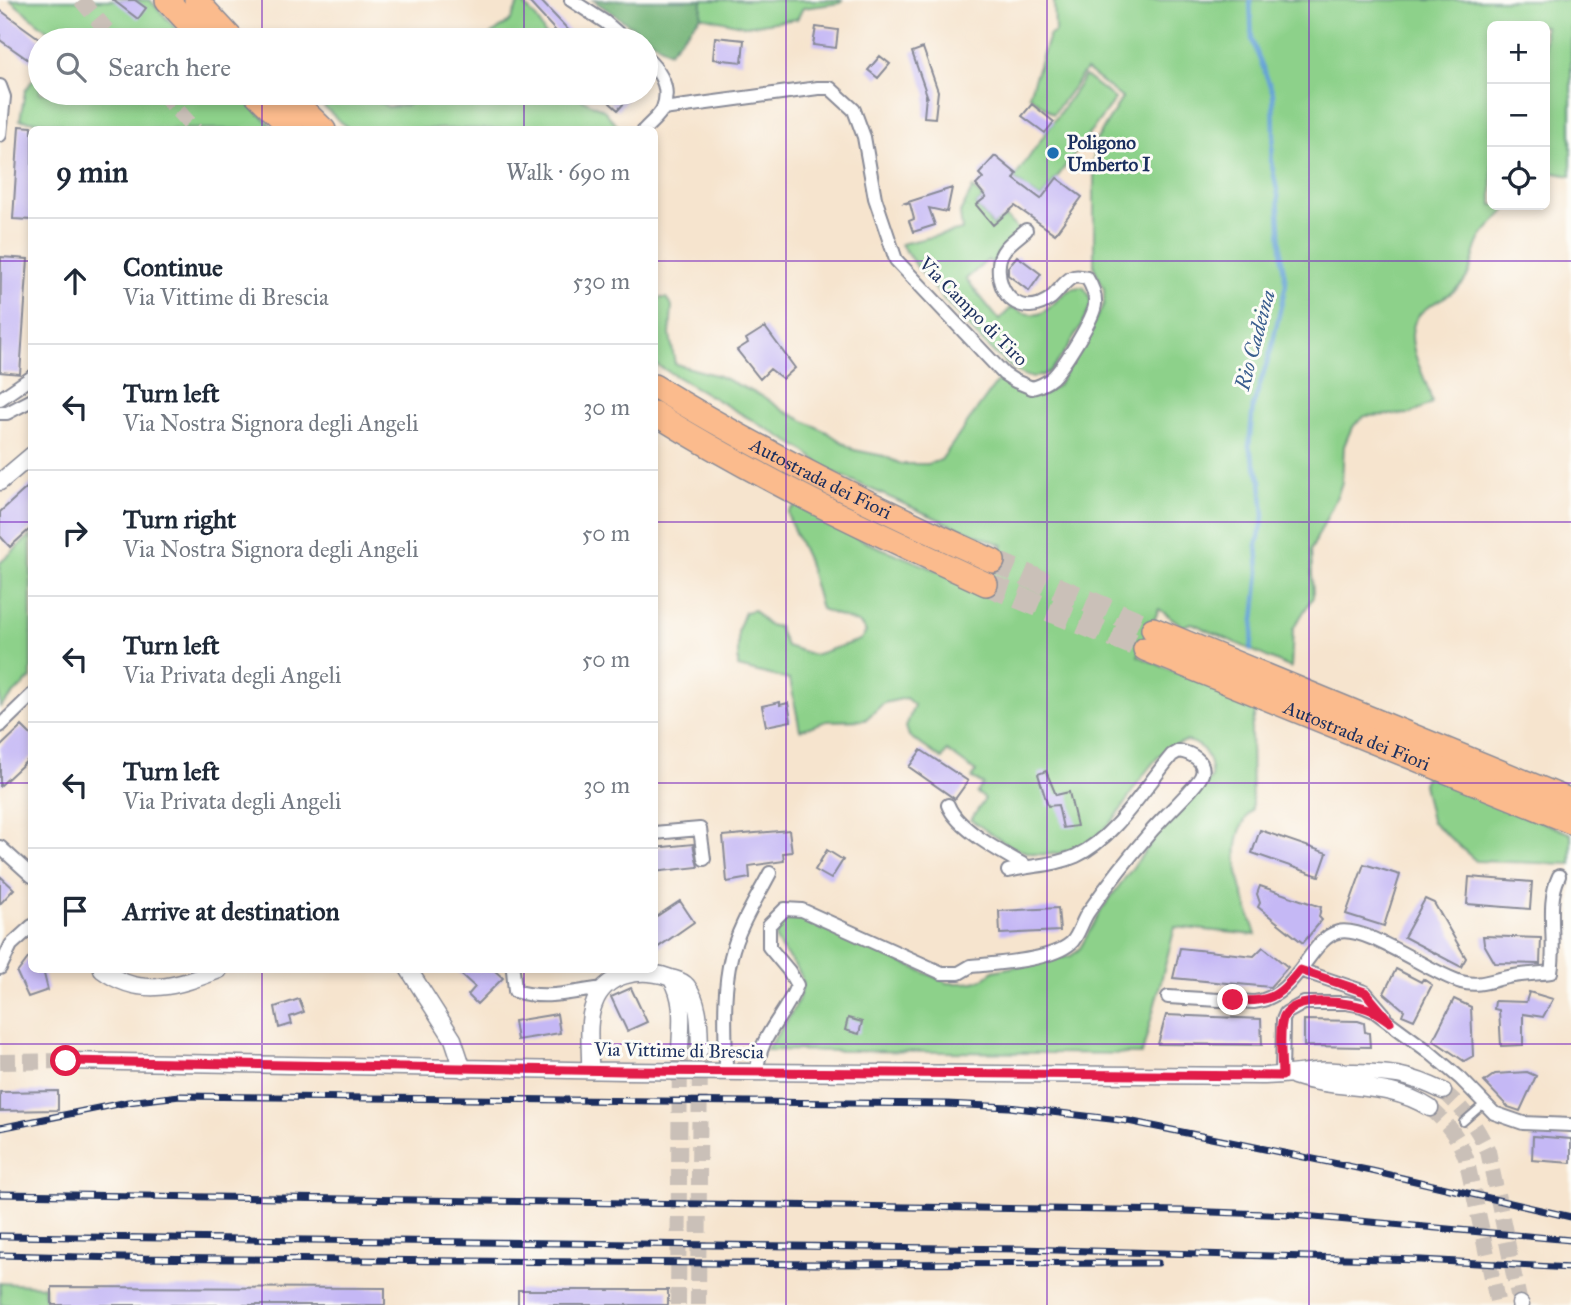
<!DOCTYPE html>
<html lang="en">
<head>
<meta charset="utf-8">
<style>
	:root { --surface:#fff; --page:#f6f6f7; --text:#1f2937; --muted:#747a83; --line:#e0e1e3 }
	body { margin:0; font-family:"IM FELL Great Primer",serif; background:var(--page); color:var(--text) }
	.controls { position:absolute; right:21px; top:21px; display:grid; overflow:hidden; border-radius:10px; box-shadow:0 4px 10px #0003 }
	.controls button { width:63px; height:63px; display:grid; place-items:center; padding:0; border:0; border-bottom:2px solid var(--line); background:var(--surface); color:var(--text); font:35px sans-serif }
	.stop { position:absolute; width:21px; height:21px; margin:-16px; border:5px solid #e11d48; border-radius:50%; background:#fff }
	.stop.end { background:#e11d48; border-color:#fff; box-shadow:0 2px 7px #0008 }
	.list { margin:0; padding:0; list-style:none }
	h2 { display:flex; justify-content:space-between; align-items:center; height:91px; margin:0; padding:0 28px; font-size:30px }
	h2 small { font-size:23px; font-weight:400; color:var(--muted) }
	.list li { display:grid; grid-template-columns:46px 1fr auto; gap:21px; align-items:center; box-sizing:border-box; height:126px; padding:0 28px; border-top:2px solid var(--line) }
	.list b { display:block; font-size:26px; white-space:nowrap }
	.list p { margin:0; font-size:23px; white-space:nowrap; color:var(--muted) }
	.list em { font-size:23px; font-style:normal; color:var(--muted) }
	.icon { flex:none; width:38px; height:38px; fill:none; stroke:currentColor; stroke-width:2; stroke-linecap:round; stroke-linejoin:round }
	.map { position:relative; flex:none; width:1571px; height:1305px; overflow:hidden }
	.search { position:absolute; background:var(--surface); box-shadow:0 4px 10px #0003; left:28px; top:28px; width:630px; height:77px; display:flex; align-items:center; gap:18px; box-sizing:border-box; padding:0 24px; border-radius:38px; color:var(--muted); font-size:26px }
	.panel { position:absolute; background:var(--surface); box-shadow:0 4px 10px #0003; left:28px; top:126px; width:630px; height:847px; border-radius:10px }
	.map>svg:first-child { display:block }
	.green { fill:#8dd18a; stroke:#548074; stroke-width:2 }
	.forest { fill:#72b376; stroke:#46716a; stroke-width:2 }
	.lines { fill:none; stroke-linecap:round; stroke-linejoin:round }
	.stream { stroke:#65a3d7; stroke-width:4.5 }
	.building { fill:#c5b8f5 }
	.tertiary-tunnel { stroke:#cac0b8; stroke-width:16; stroke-dasharray:16 8; stroke-linecap:butt }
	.motorway-tunnel { stroke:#cac0b8; stroke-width:23; stroke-dasharray:23 11; stroke-linecap:butt }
	.service-casing { stroke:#888a96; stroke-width:10 }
	.minor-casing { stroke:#888a96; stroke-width:16 }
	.tertiary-casing { stroke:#888a96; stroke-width:19 }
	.motorway-casing { stroke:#888a96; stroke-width:26 }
	.service { stroke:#fff; stroke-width:6 }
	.minor { stroke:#fff; stroke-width:12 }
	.tertiary { stroke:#fff; stroke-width:16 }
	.motorway { stroke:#fbbb8d; stroke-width:23 }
	.rail-casing { stroke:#1b2f5e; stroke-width:7 }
	.rail { stroke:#fdfcf7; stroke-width:4.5; stroke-dasharray:13; stroke-linecap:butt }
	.route { stroke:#e11d48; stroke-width:9 }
	.grid { fill:none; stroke:#7b2cbf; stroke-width:2; stroke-opacity:0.55 }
	.poi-dot { fill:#1f6fb2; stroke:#fdfcf7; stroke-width:2.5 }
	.labels { text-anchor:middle; stroke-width:6; stroke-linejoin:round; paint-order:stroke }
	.poi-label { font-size:19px; font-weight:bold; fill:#1b2f5e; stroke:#fdfcf7; text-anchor:start }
	.street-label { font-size:19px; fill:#1b2f5e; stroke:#fdfcf7 }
	.water-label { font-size:21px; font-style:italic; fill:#395d8e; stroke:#fdfcf7 }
</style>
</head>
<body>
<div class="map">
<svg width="1571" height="1305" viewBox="0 0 1571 1305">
	<rect width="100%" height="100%" fill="#fdfcf7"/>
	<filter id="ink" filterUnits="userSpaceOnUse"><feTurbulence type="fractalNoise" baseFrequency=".0143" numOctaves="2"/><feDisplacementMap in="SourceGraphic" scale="14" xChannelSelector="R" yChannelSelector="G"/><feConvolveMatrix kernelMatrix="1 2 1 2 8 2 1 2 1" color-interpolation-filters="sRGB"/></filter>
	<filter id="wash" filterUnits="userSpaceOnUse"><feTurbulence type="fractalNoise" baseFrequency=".00686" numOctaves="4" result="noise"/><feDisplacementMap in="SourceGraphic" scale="28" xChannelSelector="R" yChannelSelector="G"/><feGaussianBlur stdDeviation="1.57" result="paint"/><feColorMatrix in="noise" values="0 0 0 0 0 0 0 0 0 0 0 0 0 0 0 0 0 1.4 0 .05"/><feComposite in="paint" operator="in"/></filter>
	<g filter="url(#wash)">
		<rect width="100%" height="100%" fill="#f6e4ce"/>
		<path class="green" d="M10 0H150L186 40H59Z
			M520 0 537 19 548 40H484L511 20Z
			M702 0H842L840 3 803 8 797 19 745 26 701 16Z
			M1054 0H1571V176L1551 172 1545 173V26H1492V205H1510C1502 217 1489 225 1481 238 1472 252 1474 270 1463 283 1446 303 1413 303 1412 335 1412 358 1428 381 1432 403L1410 414 1365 416 1355 424 1349 434 1344 446 1342 482 1338 494 1311 550 1313 597 1293 629 1291 668 1192 623 1183 626 1159 609 1138 656 1257 706 1251 729 1252 810C1221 847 1244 894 1256 935L1175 927 1142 1054 766 1050C778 1033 812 993 799 972 792 961 782 952 776 940 776 923 787 913 804 918L948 983C965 983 981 985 993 971L1071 956 1080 948 1102 909 1168 820 1211 778C1212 761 1205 744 1187 741 1163 747 1156 759 1142 777 1132 790 1125 805 1115 818 1093 845 1057 862 1023 851 1004 845 988 831 971 820L985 799 977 793 983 784 972 778 976 772 947 751 942 759 909 736 906 727 914 705 906 698 884 703 865 720 827 721 800 730 790 680 738 667V630L745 612 754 610 768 625 778 627 786 646 814 655 860 640 866 632 860 624 821 609 807 559 790 522 788 512 796 505 866 542 986 590 1003 545 947 523 828 470 802 449 655 364V298H666L672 306 670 335 675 364 719 376 764 397 784 411 827 432 854 450 884 456 901 464H928L941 460 999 379 1014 389 1030 395H1043L1058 385 1104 304V289L1094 267V144L1122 98 1086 70 1053 114 1029 95 1049 36 1055 32Z
			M1085 76 1115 99 1041 199 1014 179Z
			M34 78H40V93H238L275 129 67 130 61 124 20 120 25 91Z
			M333 93H355L371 97 388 107 408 105 419 93H569L604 110 620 129H349L324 107Z
			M973 188 983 199 976 205 993 226 1006 217 1019 231 1000 249 993 264 988 260 966 279 999 320 1012 307C1054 332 1051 286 1083 287 1088 292 1092 298 1090 306 1087 319 1060 361 1051 370 1046 375 1038 377 1031 377 1004 375 916 270 901 244L962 230 960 213Z
			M31 535V678L0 707V563Z
			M1426 774 1571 834V864L1476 861 1431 821 1423 784Z
			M0 1283 44 1286 45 1305H0Z"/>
		<path class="forest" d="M593 0H702L701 16 669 52Z"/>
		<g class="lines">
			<path class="stream" d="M1250 0 1252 40 1273 93 1274 134 1271 161 1278 195 1282 261 1286 284 1271 350 1253 406 1249 447 1261 481 1264 517 1257 545 1259 572 1251 649"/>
		</g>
		<g id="blocks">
			<path class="building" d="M113 0H135L146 8 138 19Z
				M531 0H540L576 38 574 40H564L529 2Z
				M0 10 40 39V68L0 40Z
				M816 27 838 30 836 48 813 45Z
				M715 37 744 40 742 62 713 59Z
				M923 48 938 91 935 118 924 117 926 96 928 98 912 52Z
				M880 56 890 64 878 78 868 70Z
				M617 93H633L618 110 610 103Z
				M1032 104 1054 122 1045 133 1022 116Z
				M19 126 32 127V220L13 219Z
				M995 156 1017 174 1014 179 1041 199 1057 178 1082 197 1055 234 1015 206 993 225 976 205 986 197 976 185 983 178 979 174Z
				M952 188 947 212 929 208 935 225 913 232 909 221 914 219 910 204 905 203Z
				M1017 256 1041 274 1029 291 1008 275V267Z
				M1 257 28 259 20 374 0 372Z
				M765 327 795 368 783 379 770 369 760 379 737 350 748 343 746 339Z
				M32 483V527L10 547 0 536V512Z
				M780 702V705L788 703 791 721 766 726 762 706Z
				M22 726 32 736V756L0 786V747Z
				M921 750 968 781 955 799 909 767Z
				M1046 771 1056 795 1069 792 1077 826 1063 828 1058 805 1048 806 1038 774Z
				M789 830 792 852 783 853 784 861 749 866 750 878 727 882 723 836Z
				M1260 830 1327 853 1319 876 1252 853Z
				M693 844 698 867 654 872V848Z
				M827 850 843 860 831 879 815 870Z
				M1364 864 1400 875 1384 926 1346 914Z
				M0 876 14 889 0 904Z
				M1469 877 1532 882 1530 909 1467 904Z
				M1260 886 1321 907 1319 917 1322 920 1303 943 1258 907 1260 903 1257 894Z
				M1425 899 1434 903 1466 958 1461 967 1404 937Z
				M680 901 694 922 654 950V918Z
				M1058 908 1060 931 1000 934 999 911Z
				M1483 936 1541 938 1540 964 1495 963 1484 944Z
				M1263 947 1288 967 1270 987 1173 978 1180 948 1254 956Z
				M32 953V970H43L48 990 28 997 17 973Z
				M1396 969 1421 982 1423 979 1432 985 1414 1020 1402 1015 1404 1010 1384 993Z
				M456 970H494L503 978 477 1004 468 995 475 987Z
				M631 988 647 1022 627 1031 611 997Z
				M1529 992 1553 999 1543 1017 1523 1014V1045L1501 1046 1499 1010 1494 1009 1495 1001 1526 1002Z
				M299 999 304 1012 290 1017 292 1024 279 1028 275 1007Z
				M1454 999 1471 1007 1473 1056 1464 1061 1433 1040Z
				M557 1014 560 1033 517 1040 514 1021Z
				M1166 1015 1261 1019 1262 1045 1158 1044Z
				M848 1018 862 1022 859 1034 845 1030Z
				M1304 1020 1358 1021 1364 1023 1365 1032 1369 1033 1370 1047 1304 1046Z
				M1527 1072 1536 1076 1520 1111 1508 1107 1484 1082 1495 1074Z
				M58 1091V1110L0 1111V1092Z
				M1533 1136 1571 1139V1163L1532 1160Z
				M52 1287 385 1288V1305H52Z
				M518 1290H668V1305H518Z"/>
		</g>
	</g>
	<g filter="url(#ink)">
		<use href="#blocks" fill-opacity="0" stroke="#888a96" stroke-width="2"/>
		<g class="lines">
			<path class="tertiary-tunnel" d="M81 0 115 40
				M162 93 195 130
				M0 1062 66 1061
				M1443 1091C1464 1109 1477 1127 1488 1151L1520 1304
				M1430 1108C1447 1123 1458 1136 1466 1158L1498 1305
				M678 1305 680 1050
				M698 1305 700 1049"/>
			<path class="motorway-tunnel" d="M993 561 1153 629
				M986 584 1145 649"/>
			<defs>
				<path id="service" d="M1463 1122 1485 1103"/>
				<path id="minor" d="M571 0 605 22 626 40
					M0 86 4 97 0 135
					M663 109 818 88H830L854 110 864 137 875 198 896 260 1004 374 1015 381 1032 388C1040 386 1046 383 1052 378 1062 369 1095 317 1095 304 1096 294 1092 286 1087 278 1081 277 1076 275 1071 278 1063 283 1058 292 1051 298 1022 319 996 296 999 264 1000 248 1015 240 1026 230
					M644 130C650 123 660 116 663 108 671 88 660 71 646 58
					M0 399 32 377
					M0 413H7L32 400
					M0 726 32 695
					M948 805C957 829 1004 854 1026 866
					M654 833 700 829 704 859
					M0 847 32 876
					M0 968 11 945 32 926
					M513 970 515 991C547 1001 574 991 605 988
					M1300 970 1365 992 1384 1014
					M1168 997 1254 1002C1298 997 1309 939 1338 932 1367 925 1431 974 1461 982 1478 987 1492 980 1508 977 1522 974 1537 974 1551 972 1557 941 1545 905 1559 876
					M726 1072C726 1035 722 994 731 957 738 927 756 900 770 873
					M757 1072C759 1034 784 1019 797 985L789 971 769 947V925L785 909 802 910 942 973H959L971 966C998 963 1050 961 1071 943 1079 936 1082 920 1089 911 1108 884 1128 858 1149 834 1158 822 1200 784 1202 774 1206 760 1190 753 1179 751L1172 755C1144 788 1115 838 1076 856 1054 866 1031 865 1008 871
					M1282 1076 1283 1020 1286 1013 1304 1003H1346L1362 1006 1374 1011 1428 1051 1461 1079 1494 1113 1523 1123 1571 1125"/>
				<path id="tertiary" d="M0 482 32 455
					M102 970C141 999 178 986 219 970
					M409 970 453 1039 463 1069
					M671 978C685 1000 681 1025 680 1050
					M66 1061 625 1071 1261 1076C1280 1076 1297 1073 1316 1071 1328 1069 1341 1072 1354 1072 1392 1073 1408 1074 1443 1091
					M590 1070C591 1049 586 1024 594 1004 605 973 640 968 668 977 675 980 681 979 687 986 701 1004 699 1028 700 1049
					M1294 1076C1341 1092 1386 1080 1430 1108
					M1520 1304 1521 1305"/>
				<g id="motorway">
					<path d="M167 0 204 40"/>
					<path d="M196 0 233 40"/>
					<path d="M255 93 293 130"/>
					<path d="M286 93 324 130"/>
					<path id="s1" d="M654 386C763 453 877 508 993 561"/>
					<path d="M654 413C760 479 873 532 986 584"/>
					<path d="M1153 629 1571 801"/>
					<path id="s2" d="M1145 649 1571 822"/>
				</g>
			</defs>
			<use href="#service" class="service-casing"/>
			<use href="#minor" class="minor-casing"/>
			<use href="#tertiary" class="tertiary-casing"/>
			<use href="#motorway" class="motorway-casing"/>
			<use href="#service" class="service"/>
			<use href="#minor" class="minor"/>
			<use href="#tertiary" class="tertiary"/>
			<use href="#motorway" class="motorway"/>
			<defs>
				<path id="rail" d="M0 1128 128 1102 180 1096 947 1104 1009 1107 1128 1121 1372 1171 1571 1217
					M0 1194 1184 1211 1292 1215 1571 1240
					M0 1236 1020 1249 1421 1260 1571 1268
					M0 1255 121 1258 816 1264 1158 1263"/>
			</defs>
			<use href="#rail" class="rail-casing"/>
			<use href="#rail" class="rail"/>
		</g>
	</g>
	<g class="lines" filter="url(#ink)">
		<path class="route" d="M66 1061 625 1071 1282 1076C1282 1062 1278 1028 1284 1016 1296 994 1352 1002 1371 1010 1378 1013 1384 1018 1390 1022L1365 992 1300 970C1278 998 1268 1003 1233 1000"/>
	</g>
	<path class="grid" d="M262 0V40M524 0V40M786 0V1305M1047 0V1305M1309 0V1305M262 93V130M524 93V130M0 261H32M654 261H1571M0 522H32M654 522H1571M0 783H32M654 783H1571M262 970V1305M524 970V1305M0 1044H1571"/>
	<circle class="poi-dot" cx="1053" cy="153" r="7"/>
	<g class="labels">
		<g class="poi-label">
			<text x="1067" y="149">Poligono<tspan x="1067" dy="22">Umberto I</tspan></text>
		</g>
		<g class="street-label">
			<text transform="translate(974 311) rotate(45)" y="7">Via Campo di Tiro</text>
			<text dy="7" stroke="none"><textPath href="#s1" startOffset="191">Autostrada dei Fiori</textPath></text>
			<text dy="7" stroke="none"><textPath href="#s2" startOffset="229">Autostrada dei Fiori</textPath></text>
			<text transform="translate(679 1050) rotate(1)" y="7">Via Vittime di Brescia</text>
		</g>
		<g class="water-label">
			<text transform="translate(1255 340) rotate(-75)" y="7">Rio Cadeina</text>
		</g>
	</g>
</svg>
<div class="controls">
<button>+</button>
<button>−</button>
<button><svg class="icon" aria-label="locate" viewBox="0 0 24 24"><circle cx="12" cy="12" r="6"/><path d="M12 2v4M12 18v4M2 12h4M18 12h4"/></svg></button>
</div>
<div class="stop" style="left:66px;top:1061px"></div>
<div class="stop end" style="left:1233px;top:1000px"></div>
<div class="search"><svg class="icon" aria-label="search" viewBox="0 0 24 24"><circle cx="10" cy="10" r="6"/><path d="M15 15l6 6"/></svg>Search here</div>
<section class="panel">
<h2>9 min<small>Walk · 690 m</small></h2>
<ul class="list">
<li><svg class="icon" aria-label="ahead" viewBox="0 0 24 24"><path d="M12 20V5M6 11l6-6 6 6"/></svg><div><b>Continue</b><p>Via Vittime di Brescia</p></div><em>530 m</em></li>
<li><svg class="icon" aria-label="left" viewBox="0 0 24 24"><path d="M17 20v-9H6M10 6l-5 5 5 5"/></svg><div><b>Turn left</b><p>Via Nostra Signora degli Angeli</p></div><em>30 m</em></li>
<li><svg class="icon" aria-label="right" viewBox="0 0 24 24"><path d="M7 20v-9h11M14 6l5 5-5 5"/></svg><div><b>Turn right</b><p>Via Nostra Signora degli Angeli</p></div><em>50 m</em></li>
<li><svg class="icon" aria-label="left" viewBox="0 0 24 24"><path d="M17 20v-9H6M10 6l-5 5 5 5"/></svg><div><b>Turn left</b><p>Via Privata degli Angeli</p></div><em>50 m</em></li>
<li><svg class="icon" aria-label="left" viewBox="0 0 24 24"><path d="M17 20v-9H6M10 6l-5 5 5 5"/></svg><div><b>Turn left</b><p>Via Privata degli Angeli</p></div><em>30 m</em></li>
<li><svg class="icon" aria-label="arrive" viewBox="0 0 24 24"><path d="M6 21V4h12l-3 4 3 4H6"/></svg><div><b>Arrive at destination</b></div></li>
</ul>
</section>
</div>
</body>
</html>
